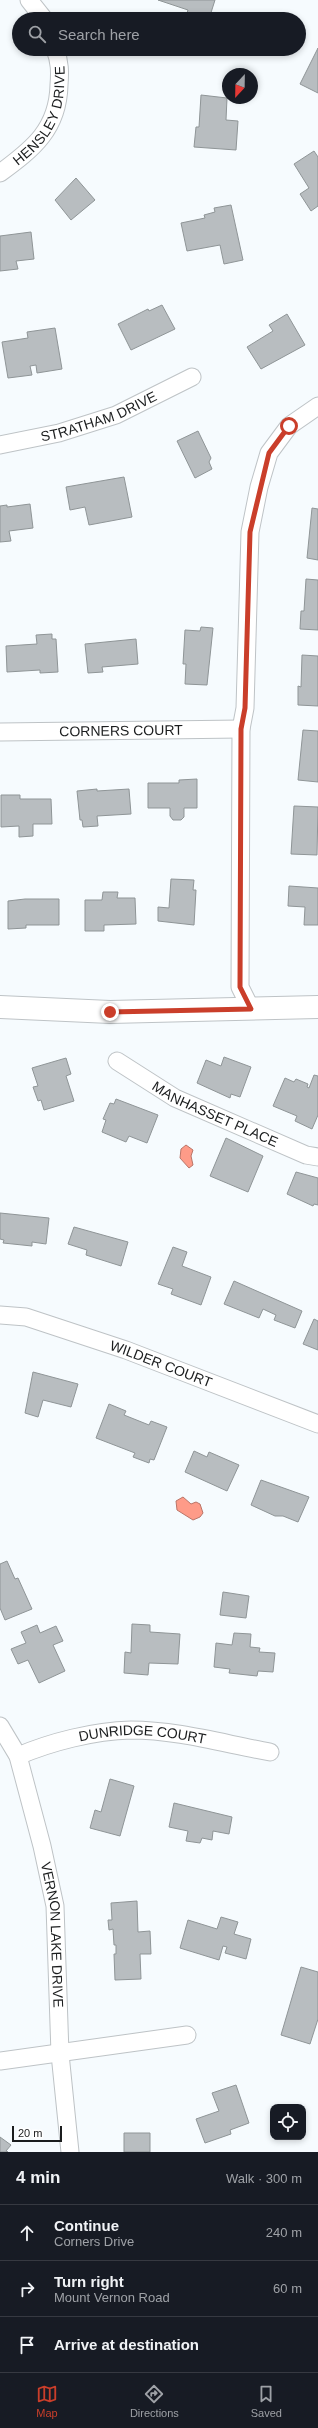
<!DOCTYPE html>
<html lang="en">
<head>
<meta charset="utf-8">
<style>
	:root { --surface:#171b24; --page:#20242c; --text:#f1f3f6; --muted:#9ea1a6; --line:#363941; --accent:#ca3e2a }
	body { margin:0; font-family:Arial,sans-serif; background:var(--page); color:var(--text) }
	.controls { position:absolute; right:12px; bottom:12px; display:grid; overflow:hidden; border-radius:8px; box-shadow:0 2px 6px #0003 }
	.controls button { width:36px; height:36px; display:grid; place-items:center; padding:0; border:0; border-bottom:1px solid var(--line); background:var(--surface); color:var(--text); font:20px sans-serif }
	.compass { position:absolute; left:222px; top:68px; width:36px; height:36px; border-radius:50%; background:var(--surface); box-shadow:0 2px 6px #0003; rotate:202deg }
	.scale { position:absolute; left:12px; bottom:10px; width:50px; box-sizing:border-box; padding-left:4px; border:2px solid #1b1d1e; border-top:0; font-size:11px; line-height:14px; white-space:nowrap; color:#1b1d1e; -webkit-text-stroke:3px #fff; paint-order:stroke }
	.stop { position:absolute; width:12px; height:12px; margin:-9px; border:3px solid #ca3e2a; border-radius:50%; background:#fff }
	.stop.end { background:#ca3e2a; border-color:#fff; box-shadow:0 1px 4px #0008 }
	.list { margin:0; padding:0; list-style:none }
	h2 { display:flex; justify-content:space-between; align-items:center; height:52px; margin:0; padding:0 16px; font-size:17px }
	h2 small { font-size:13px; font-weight:400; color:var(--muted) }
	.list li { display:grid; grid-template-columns:26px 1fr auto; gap:12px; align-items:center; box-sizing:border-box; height:56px; padding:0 16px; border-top:1px solid var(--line) }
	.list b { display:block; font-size:15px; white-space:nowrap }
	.list p { margin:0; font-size:13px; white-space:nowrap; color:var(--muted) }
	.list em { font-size:13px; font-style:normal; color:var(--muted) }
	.icon { flex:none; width:22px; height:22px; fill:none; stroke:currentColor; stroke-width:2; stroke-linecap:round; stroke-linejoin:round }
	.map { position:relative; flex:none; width:318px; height:2152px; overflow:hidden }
	.search { position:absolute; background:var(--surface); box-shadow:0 2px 6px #0003; left:12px; right:12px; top:12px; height:44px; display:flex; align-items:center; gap:10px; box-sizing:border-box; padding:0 14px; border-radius:22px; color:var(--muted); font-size:15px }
	.sheet { height:220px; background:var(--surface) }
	nav { display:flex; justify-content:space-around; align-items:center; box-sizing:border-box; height:56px; border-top:1px solid var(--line); background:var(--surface); font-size:11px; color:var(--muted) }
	nav a { display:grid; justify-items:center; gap:2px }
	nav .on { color:var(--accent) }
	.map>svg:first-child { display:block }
	.water { fill:#fe9b88; stroke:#ba7568 }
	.building { fill:#b8bdc0; stroke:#8f9597 }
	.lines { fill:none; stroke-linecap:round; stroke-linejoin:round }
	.minor-casing { stroke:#bec3c6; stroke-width:19 }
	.secondary-casing { stroke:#bec3c6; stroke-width:24 }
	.minor { stroke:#fff; stroke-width:17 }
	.secondary { stroke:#fff; stroke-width:22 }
	.route { stroke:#ca3e2a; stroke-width:5 }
	.labels { text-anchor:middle; stroke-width:3; stroke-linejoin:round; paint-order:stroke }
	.street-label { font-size:14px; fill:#1b1d1e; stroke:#fff }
</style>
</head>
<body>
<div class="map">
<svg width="318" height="2152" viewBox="0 0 318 2152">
	<rect width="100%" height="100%" fill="#f6fbfe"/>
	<path class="water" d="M186 1145 193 1150 191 1156 193 1165 189 1168 180 1158 181 1149Z
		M183 1497 191 1504 196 1502 200 1504 203 1513 200 1517 193 1520 177 1510 176 1501Z"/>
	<path class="building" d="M158 0H215L209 19H185L188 10Z
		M318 48V93L300 84Z
		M201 95 227 98 226 120 238 121 236 150 194 147 196 127H199Z
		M314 151 318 157V206L311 211 300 194 309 188 294 164Z
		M76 178 95 200 71 220 55 200Z
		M231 205 243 260 224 264 220 245 187 251 181 223 205 218 204 215 215 212 214 208Z
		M31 232 34 259 16 261 18 269 0 271V236Z
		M162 305 175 329 131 350 118 324 148 309 149 311Z
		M287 314 305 345 261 369 247 347 273 331 269 325Z
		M55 328 62 369 37 373 36 365 30 366 32 375 8 378 2 342 28 338 27 332Z
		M198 431 211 458 209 462 212 469 195 478 177 441Z
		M124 477 132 517 89 525 85 507 70 510 66 487Z
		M30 504 33 528 9 531 11 541 0 542V506L7 505V507Z
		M312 508 318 509V560L307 558Z
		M306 579 318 580V630L300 629 301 611H304Z
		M201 627 213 628 207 685 185 684 186 664H183L185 630 200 631Z
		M52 634V639H56L58 672 40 673V670L7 672 6 646 37 644 36 635Z
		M136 639 138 664 102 667 103 672 88 673 85 644Z
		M302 655 318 656V706L298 705V686L301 687Z
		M303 730 318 731V782L298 780Z
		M197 779V808H184V817L181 820H173L170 816V808H148V783H179V780Z
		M97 789V791L129 789 131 814 97 816 98 826 83 827 82 820H80L77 791Z
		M1 795H20V799H51L52 824H33V836L19 837V826L1 827Z
		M294 806 318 807 317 855 291 854Z
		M171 879 194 880 193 890H196L194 925 158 921V907L169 908Z
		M289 886 318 888V925H304L305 907 288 906Z
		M103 892H118L117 898H135L136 924 104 925V931H85V900H102Z
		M25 899H59V925H26V928L8 929V901Z
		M224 1057 251 1067 240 1097 231 1094 230 1098 197 1083 206 1060 221 1066Z
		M66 1058 71 1074 66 1076 74 1101 44 1110 41 1100 38 1101 33 1087 38 1086 32 1068Z
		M314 1075 318 1076V1115L312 1129 295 1121 297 1116 273 1106 285 1078 294 1082 296 1079 308 1084 307 1087 309 1088Z
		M116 1099 158 1115 147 1143 129 1136 126 1142 102 1132 106 1120 103 1119 110 1103 114 1104Z
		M226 1138 263 1156 248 1192 210 1176Z
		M296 1172 318 1178V1205L314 1204 313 1206 287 1194Z
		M0 1213 49 1218 46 1244 32 1242V1246L3 1243 4 1240 0 1239Z
		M74 1227 128 1242 121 1266 86 1255 87 1250 68 1244Z
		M173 1247 187 1252 182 1266 211 1277 201 1305 171 1294 173 1289 158 1284Z
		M234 1281 302 1311 295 1328 274 1320 276 1315 263 1309 259 1318 224 1304Z
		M314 1319 318 1321V1350L303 1344Z
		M33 1372 78 1384 71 1407 43 1400 38 1417 25 1413Z
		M109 1404 126 1411 124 1415 149 1425 151 1421 167 1427 154 1460 150 1459 149 1463 133 1457 135 1453 96 1438Z
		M194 1451 207 1457 209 1452 239 1465 227 1491 185 1472Z
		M261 1480 309 1497 298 1522 283 1516H275L251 1505Z
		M7 1561 15 1579 18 1578 32 1609 5 1620 0 1608V1564Z
		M223 1592 249 1596 246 1618 220 1615Z
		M132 1624 150 1625V1632L180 1634 178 1664 149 1663 148 1675 124 1673 125 1652 131 1653Z
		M37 1625 40 1633 56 1626 63 1641 53 1645 65 1671 39 1683 28 1660 18 1664 11 1649 26 1643 21 1632Z
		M234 1633 251 1634 250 1647 260 1648 259 1652 275 1653 273 1672 258 1671 257 1676 229 1673 230 1669 214 1667 216 1643 232 1645Z
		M110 1779 134 1786 120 1836 90 1828 95 1810 101 1812Z
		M174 1803 232 1817 229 1834 213 1831 212 1840 202 1838 200 1843 186 1841 188 1831 169 1827Z
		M137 1901 138 1932 150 1931 151 1954H140L141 1979 115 1980 114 1954H116V1945H114L113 1929 109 1930 108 1920H112L111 1903Z
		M221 1917 238 1922 234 1934 251 1939 246 1959 225 1953 227 1947 223 1946 219 1960 180 1948 188 1920 217 1929Z
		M301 1967 318 1972V2019L310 2044 281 2035Z
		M236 2085 249 2123 230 2130 231 2134 205 2143 196 2119 219 2111 212 2093Z
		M124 2133H150V2152H124Z
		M0 2137 11 2145 6 2151 8 2152H0Z"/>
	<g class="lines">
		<defs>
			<g id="minor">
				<path d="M29 0 44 19"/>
				<path id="s1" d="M0 173C33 149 58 129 59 85 60 72 60 62 55 49"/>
				<path id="s2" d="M0 445 59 433 116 415 192 377"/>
				<path id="s3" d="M0 732 241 729"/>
				<path d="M251 1009 240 987 241 729 245 708 250 532 259 487 269 453 289 426 318 406"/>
				<path id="s4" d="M117 1061 175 1098 306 1155 318 1157"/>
				<path id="s5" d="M0 1315 26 1317 126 1350 318 1424"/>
				<path id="s6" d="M0 1726 18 1756 42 1846 55 1906 60 2054 70 2152"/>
				<path id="s7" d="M18 1756C51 1742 93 1731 131 1730 177 1730 225 1744 270 1752"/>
				<path d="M0 2061 187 2035"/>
			</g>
			<path id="secondary" d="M0 1007 110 1012 318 1007"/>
		</defs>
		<use href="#minor" class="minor-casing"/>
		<use href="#secondary" class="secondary-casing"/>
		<use href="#minor" class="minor"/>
		<use href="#secondary" class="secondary"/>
	</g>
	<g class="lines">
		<path class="route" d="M110 1012 251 1009 240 987 241 729 245 708 250 532 269 453 289 426"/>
	</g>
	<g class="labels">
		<g class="street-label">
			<text dy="5" stroke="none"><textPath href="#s1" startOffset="74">HENSLEY DRIVE</textPath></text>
			<text dy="5" stroke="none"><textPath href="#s2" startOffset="103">STRATHAM DRIVE</textPath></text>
			<text dy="5" stroke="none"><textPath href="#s3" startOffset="121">CORNERS COURT</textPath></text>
			<text dy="5" stroke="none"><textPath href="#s4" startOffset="112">MANHASSET PLACE</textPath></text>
			<text dy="5" stroke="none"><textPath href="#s5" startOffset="169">WILDER COURT</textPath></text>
			<text dy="5" stroke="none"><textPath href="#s7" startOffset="128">DUNRIDGE COURT</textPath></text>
			<text dy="5" stroke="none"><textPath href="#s6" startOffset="218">VERNON LAKE DRIVE</textPath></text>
		</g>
	</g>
</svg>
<div class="controls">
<button><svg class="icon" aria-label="locate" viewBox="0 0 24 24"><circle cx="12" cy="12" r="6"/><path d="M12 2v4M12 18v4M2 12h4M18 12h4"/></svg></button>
</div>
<svg class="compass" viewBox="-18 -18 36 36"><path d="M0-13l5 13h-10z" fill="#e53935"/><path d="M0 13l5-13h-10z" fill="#9ea1a6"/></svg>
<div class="scale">20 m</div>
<div class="stop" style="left:289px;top:426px"></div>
<div class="stop end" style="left:110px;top:1012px"></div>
<div class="search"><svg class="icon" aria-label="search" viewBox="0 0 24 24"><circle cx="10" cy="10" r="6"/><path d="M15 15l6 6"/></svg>Search here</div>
</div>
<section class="sheet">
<h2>4 min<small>Walk · 300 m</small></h2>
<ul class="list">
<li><svg class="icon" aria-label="ahead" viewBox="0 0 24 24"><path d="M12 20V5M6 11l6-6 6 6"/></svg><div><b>Continue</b><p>Corners Drive</p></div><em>240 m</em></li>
<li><svg class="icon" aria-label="right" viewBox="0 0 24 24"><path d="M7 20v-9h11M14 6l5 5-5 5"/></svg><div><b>Turn right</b><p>Mount Vernon Road</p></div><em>60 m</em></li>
<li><svg class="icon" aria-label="arrive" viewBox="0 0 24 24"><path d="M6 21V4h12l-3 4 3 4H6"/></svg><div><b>Arrive at destination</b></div></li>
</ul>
</section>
<nav>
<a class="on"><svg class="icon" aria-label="map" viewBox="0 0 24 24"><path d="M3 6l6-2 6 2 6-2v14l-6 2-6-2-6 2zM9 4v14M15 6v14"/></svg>Map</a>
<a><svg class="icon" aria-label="directions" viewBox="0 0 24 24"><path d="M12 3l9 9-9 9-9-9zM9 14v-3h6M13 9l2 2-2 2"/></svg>Directions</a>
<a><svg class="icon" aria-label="saved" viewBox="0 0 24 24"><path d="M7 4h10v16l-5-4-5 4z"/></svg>Saved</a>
</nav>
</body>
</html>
